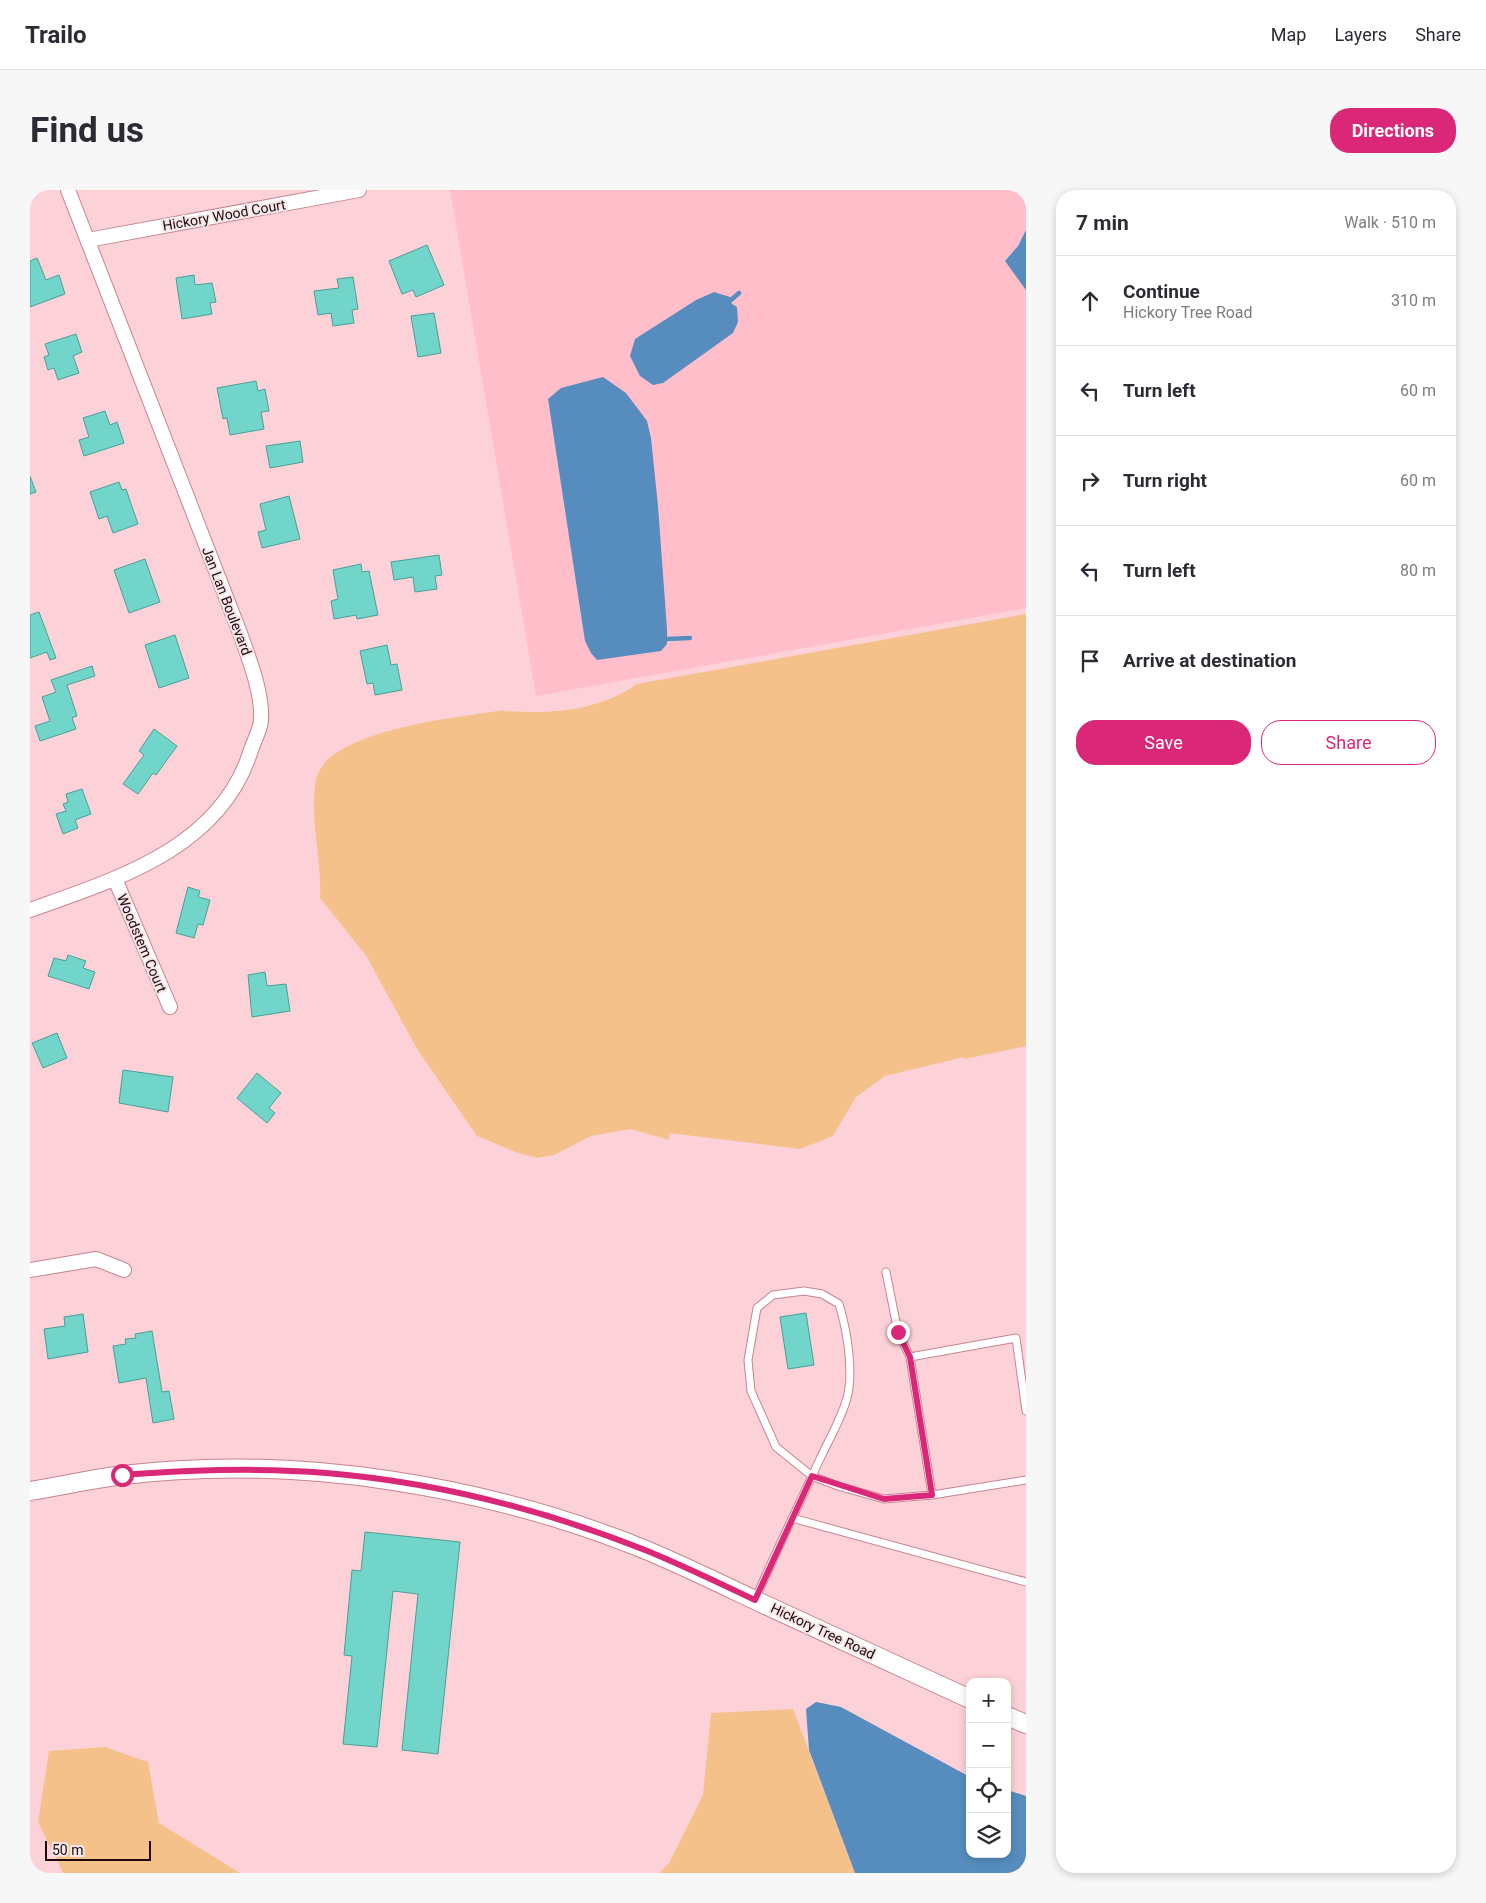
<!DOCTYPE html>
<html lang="en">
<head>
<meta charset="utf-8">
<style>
	:root { --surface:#fff; --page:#f7f7f7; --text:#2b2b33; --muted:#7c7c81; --line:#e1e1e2; --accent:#db2777 }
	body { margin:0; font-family:Roboto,sans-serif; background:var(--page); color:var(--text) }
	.controls { position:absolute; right:15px; bottom:15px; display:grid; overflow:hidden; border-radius:10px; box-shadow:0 2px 8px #0003 }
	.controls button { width:45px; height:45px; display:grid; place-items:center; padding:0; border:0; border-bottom:1px solid var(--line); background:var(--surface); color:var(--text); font:25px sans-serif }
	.scale { position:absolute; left:15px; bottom:12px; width:106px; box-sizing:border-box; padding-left:5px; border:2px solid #1f070d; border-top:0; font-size:14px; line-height:18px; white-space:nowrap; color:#1f070d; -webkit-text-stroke:4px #f6e7e9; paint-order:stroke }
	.stop { position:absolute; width:15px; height:15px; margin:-11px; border:4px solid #db2777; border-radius:50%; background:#fff }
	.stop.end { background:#db2777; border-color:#fff; box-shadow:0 1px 5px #0008 }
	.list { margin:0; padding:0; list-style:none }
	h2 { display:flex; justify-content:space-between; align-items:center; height:65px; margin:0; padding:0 20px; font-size:21px }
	h2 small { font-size:16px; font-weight:400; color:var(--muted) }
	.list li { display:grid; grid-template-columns:32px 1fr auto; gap:15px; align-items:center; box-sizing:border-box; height:90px; padding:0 20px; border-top:1px solid var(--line) }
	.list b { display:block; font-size:19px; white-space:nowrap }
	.list p { margin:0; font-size:16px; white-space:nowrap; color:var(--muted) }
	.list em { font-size:16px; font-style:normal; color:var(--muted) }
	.actions { display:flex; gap:10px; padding:15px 20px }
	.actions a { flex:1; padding:11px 0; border:1px solid var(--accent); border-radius:20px; text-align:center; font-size:18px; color:var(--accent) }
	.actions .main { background:var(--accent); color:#fff }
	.icon { flex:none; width:28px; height:28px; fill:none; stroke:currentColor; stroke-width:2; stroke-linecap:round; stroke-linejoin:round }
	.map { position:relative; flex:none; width:996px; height:1683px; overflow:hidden; border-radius:20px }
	header { display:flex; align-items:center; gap:30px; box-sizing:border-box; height:70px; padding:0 25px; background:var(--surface); border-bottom:1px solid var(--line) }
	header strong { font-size:24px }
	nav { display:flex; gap:28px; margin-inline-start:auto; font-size:18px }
	.intro { display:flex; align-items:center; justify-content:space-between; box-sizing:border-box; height:120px; padding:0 30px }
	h1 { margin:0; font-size:35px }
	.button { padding:12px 22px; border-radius:20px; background:var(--accent); color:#fff; font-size:18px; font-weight:700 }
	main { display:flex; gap:30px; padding:0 30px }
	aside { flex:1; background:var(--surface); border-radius:20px; box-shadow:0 2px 8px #0003 }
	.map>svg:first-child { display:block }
	.built { fill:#ffbeca }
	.green { fill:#f5c18b }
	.water { fill:#568dbe }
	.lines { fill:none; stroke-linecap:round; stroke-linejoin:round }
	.stream { stroke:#568dbe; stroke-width:4.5 }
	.building { fill:#71d5ca; stroke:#499f97 }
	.service-casing { stroke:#c88491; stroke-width:9 }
	.minor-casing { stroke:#c88491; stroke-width:16 }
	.tertiary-casing { stroke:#c88491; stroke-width:20 }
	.service { stroke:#fff; stroke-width:7 }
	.minor { stroke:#fff; stroke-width:14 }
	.tertiary { stroke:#fff; stroke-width:18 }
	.route { stroke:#db2777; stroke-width:6 }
	.labels { text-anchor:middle; stroke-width:4; stroke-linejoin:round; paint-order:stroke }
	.street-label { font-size:14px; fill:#1f070d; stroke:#f6e7e9 }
</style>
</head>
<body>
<header>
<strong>Trailo</strong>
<nav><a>Map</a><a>Layers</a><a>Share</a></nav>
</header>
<div class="intro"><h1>Find us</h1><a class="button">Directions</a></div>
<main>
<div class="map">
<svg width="996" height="1683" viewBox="0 0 996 1683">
	<rect width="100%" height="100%" fill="#fdd1d8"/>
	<path class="built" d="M420 0H996V418L506 506Z"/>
	<path class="green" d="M996 424V856L935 869 934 867 855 886 826 907 803 946 770 959 639 943V950L601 939 561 946 524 965 508 968 488 963 447 946 387 859 337 767 290 708C292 668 279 629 286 590 296 539 432 527 475 520L473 521C520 524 567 522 607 494Z
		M763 1519 825 1683H629L639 1673 673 1605 681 1523Z
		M75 1557 118 1572 129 1633 210 1683H33L8 1632 19 1561Z"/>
	<path class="water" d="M996 40V100L975 71 988 56Z
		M684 102 700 107 702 114 707 117 708 132 703 143 633 193 623 195 610 186 600 166 605 149 666 110Z
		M573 187 596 203 617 231 621 248 628 316 637 439V454L631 461 567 470 561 463 555 451 518 209 531 198Z
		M786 1512 811 1517 940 1587V1664H977V1600L996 1606V1683H825L779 1560 776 1519Z"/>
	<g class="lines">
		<path class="stream" d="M701 110 709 103
			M637 449 660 448"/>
	</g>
	<path class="building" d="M397 55 414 95 386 107 383 100 372 104 359 71Z
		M7 68 16 90 29 85 35 104 0 117V71Z
		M164 85 165 95 182 93 186 112 180 113 182 124 152 129 146 88Z
		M323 87 328 119 322 120 324 133 303 136 301 123 288 125 284 101 309 98 307 89Z
		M404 123 411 163 388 167 381 126Z
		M46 144 52 162 43 166 49 183 28 190 24 178 18 180 14 167 19 165 15 154Z
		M226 191 228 201 235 199 239 221 231 222 234 239 200 245 197 228 193 229 187 198Z
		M75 221 80 235 87 232 94 253 54 266 49 250 59 247 53 228Z
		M270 251 273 272 240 278 236 256Z
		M0 286 6 302 0 304Z
		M89 292 92 300 96 299 108 334 83 343 77 326 69 329 60 302Z
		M259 306 270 349 232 358 228 342 236 340 230 314Z
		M409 365 412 385 405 386 407 399 385 402 383 387 364 390 361 372Z
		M115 369 130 412 99 423 84 380Z
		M331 374 332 382 339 381 348 425 327 429 326 425 304 429 301 411 308 409 303 380Z
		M9 422 26 468 20 470 17 462 0 468V425Z
		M145 445 159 488 129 498 115 455Z
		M357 455 361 475 367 474 372 500 345 505 343 493 337 494 330 461Z
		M62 476 65 486 37 495 47 526 42 528 46 539 10 551 5 536 20 531 12 507 26 502 21 490Z
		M124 539 147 556 126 585 123 583 108 604 93 594 114 565 109 561Z
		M52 599 61 624 45 630 48 638 33 644 26 624 36 621 33 614 38 612 36 604Z
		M158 697 170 701 168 707 180 710 173 735 168 734 164 748 146 743Z
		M38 765 56 771 53 778 65 782 59 799 18 786 24 768 36 771Z
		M235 782 237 796 256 794 260 821 222 827 218 785Z
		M27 843 37 868 13 878 2 853Z
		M93 880 143 887 138 922 89 913Z
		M227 883 251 903 239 918 245 923 237 933 207 908Z
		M776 1123 784 1175 758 1179 750 1127Z
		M53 1124 58 1162 18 1169 14 1139 35 1136 34 1127Z
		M122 1141 132 1202 139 1201 144 1229 123 1233 116 1188 89 1193 83 1156 96 1154 95 1149 106 1148 105 1144Z
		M335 1342 430 1352 408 1564 372 1560 388 1404 363 1401 347 1557 313 1554 322 1466 314 1465 322 1380 331 1381Z"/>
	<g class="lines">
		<defs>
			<path id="service" d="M880 1167 986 1148 996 1221
				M902 1305 996 1290
				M762 1328 996 1392
				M725 1410C745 1363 768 1317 789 1271 798 1251 811 1230 817 1208 824 1182 817 1140 809 1114L792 1104 774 1101 743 1105 727 1118 718 1170 721 1201 746 1257 782 1286 808 1296 854 1309 902 1305 880 1167 868 1142 856 1082"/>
			<path id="minor" d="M58 50 329 0
				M85 689 140 817
				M0 720C87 689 191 658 221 560 224 551 230 540 231 531 233 503 219 469 210 443L38 0
				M0 1080 66 1069 94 1080"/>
			<path id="tertiary" d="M0 1301C31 1296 62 1289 93 1285 265 1264 456 1295 616 1360 654 1376 691 1394 729 1412 799 1444 869 1476 940 1509
				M977 1526 996 1534"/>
		</defs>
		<use href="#service" class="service-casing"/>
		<use href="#minor" class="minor-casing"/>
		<use href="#tertiary" class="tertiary-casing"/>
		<use href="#service" class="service"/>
		<use href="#minor" class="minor"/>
		<use href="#tertiary" class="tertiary"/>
	</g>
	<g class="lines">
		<path class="route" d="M92 1285C160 1280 229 1277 296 1283 405 1292 514 1320 615 1360 652 1375 689 1393 725 1410L782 1286 854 1309 902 1305 880 1167 868 1142"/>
	</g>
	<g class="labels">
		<g class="street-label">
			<text transform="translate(194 25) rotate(-10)" y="5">Hickory Wood Court</text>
			<text transform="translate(197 411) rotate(69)" y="5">Jan Lan Boulevard</text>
			<text transform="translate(112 753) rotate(67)" y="5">Woodstem Court</text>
			<text transform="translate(793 1441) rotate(25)" y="5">Hickory Tree Road</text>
		</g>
	</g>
</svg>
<div class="controls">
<button>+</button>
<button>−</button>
<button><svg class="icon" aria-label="locate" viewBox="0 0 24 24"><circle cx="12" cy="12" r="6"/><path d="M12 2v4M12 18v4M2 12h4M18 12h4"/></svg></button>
<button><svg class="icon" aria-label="layers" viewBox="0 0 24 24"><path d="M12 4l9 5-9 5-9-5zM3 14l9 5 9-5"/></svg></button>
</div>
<div class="scale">50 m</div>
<div class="stop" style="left:92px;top:1285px"></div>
<div class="stop end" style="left:868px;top:1142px"></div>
</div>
<aside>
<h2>7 min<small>Walk · 510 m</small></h2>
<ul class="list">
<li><svg class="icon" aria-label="ahead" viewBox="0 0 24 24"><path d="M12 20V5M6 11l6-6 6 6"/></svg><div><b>Continue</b><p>Hickory Tree Road</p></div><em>310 m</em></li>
<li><svg class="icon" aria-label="left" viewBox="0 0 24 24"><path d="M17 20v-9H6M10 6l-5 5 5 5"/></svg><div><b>Turn left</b></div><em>60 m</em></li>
<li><svg class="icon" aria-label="right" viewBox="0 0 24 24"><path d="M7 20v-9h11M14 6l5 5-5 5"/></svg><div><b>Turn right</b></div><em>60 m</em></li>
<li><svg class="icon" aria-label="left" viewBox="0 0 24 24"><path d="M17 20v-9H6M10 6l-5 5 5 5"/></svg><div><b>Turn left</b></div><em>80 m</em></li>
<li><svg class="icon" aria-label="arrive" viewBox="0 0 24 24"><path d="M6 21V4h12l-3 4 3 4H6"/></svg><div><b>Arrive at destination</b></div></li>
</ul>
<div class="actions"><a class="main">Save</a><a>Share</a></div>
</aside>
</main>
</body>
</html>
